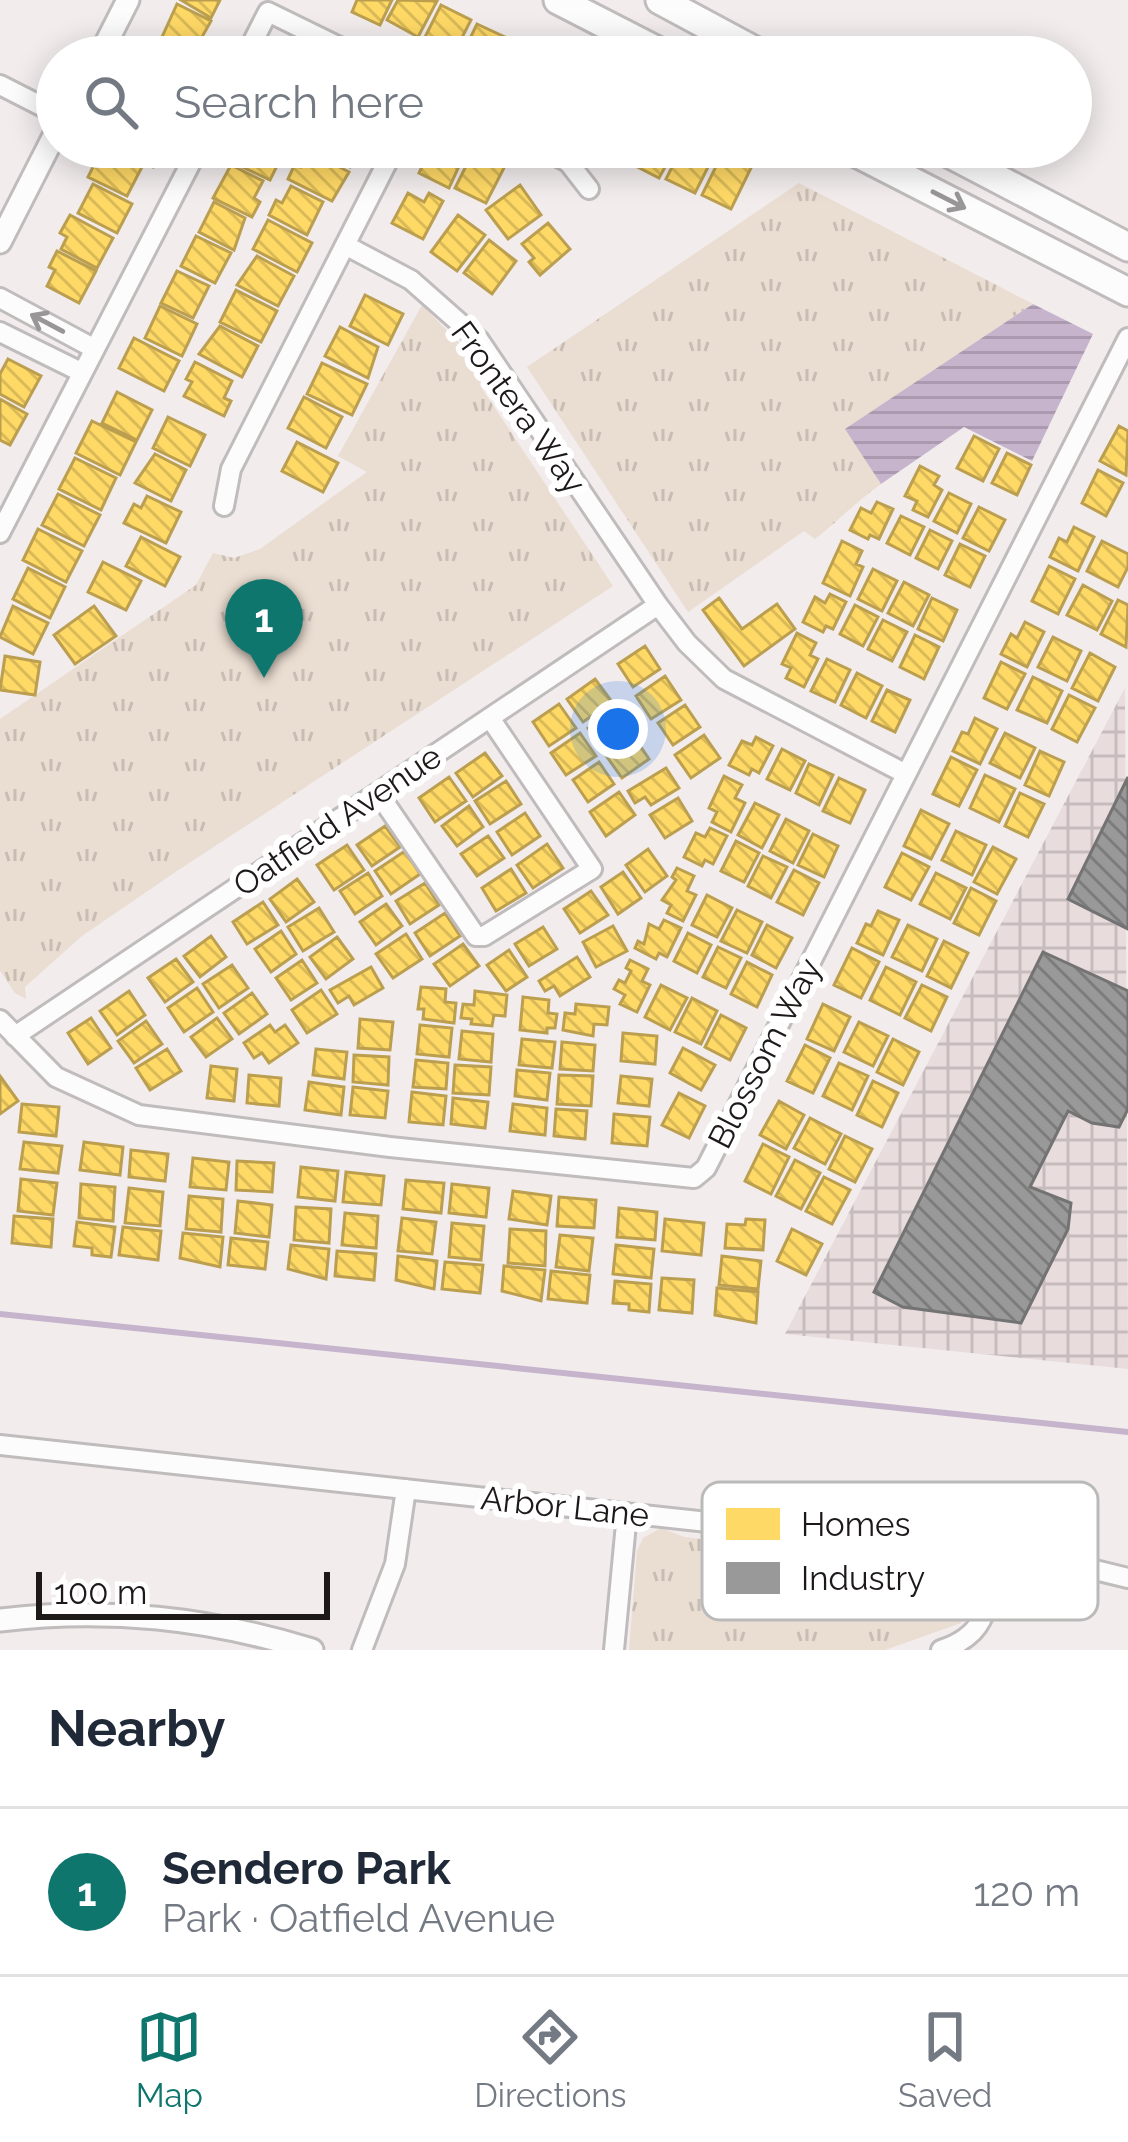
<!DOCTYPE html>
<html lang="en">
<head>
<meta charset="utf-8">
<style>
	:root { --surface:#fff; --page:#f6f6f7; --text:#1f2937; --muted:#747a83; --line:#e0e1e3; --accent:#0f766e }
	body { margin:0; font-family:Raleway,sans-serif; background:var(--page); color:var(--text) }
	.scale { position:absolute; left:36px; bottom:30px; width:294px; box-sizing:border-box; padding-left:12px; border:6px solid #1d1919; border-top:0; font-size:33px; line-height:42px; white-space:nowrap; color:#1d1919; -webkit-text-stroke:9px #fff; paint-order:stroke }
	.you { position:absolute; left:618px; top:729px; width:42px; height:42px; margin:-30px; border:9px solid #fff; border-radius:50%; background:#1a73e8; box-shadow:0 0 0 18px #1a73e833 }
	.badge { display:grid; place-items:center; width:78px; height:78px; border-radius:50%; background:var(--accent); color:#fff; font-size:39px; font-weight:700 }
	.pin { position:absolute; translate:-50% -99px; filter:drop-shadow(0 3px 6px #0008) }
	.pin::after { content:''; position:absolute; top:63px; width:42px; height:36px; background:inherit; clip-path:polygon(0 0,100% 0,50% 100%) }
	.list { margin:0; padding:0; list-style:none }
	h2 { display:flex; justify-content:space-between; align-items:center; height:156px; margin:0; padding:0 48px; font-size:51px }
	h2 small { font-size:39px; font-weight:400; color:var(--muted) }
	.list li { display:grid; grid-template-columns:78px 1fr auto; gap:36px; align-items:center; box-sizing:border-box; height:168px; padding:0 48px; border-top:3px solid var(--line) }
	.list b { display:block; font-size:45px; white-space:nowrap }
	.list p { margin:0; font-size:39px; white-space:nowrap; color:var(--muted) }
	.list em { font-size:39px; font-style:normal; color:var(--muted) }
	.icon { flex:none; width:66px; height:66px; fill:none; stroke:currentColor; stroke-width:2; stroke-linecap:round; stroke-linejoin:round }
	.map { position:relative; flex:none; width:1128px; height:1650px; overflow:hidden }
	.search { position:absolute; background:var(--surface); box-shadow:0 6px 30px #0003; left:36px; right:36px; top:36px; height:132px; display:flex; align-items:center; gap:30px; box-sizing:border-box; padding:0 42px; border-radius:66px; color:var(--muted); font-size:45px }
	.sheet { height:324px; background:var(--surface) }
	nav { display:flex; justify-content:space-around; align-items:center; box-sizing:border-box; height:168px; border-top:3px solid var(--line); background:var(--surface); font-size:33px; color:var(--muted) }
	nav a { display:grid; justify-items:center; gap:6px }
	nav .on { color:var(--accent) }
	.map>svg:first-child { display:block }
	.industrial { fill:url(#industrial-grid) }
	.grass { fill:url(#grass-tufts) }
	.water { fill:url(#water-rules) }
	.homes { fill:url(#homes-back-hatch); stroke:#bb9f4f; stroke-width:3 }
	.industry { fill:url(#industry-back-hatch); stroke:#747373; stroke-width:3 }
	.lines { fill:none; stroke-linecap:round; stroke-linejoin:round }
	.stream { stroke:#c6b3cc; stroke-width:6 }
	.minor-casing { stroke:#c0bcbd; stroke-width:24 }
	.tertiary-casing { stroke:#c0bcbd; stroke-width:27 }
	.primary-casing { stroke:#c0bcbd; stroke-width:33 }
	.minor { stroke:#fdfcfc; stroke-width:18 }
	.tertiary { stroke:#fdfcfc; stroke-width:21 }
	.primary { stroke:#fdfcfc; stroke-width:27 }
	.oneway { stroke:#989696 }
	.labels { text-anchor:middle; stroke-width:12; stroke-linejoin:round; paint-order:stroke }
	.street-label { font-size:33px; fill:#1d1919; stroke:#fff }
	.key { fill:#fff; stroke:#bbbaba; stroke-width:3 }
	.key-label { font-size:33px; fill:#1d1919 }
</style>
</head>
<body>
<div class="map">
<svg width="1128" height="1650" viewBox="0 0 1128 1650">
	<defs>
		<pattern id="industrial-grid" width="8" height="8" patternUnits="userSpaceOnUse" patternTransform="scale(3)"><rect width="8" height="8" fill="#e9dcdd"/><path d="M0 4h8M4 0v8" fill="none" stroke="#c7bcbd"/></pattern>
		<pattern id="grass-tufts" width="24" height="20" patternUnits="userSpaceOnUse" patternTransform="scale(3)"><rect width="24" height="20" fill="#eaddd1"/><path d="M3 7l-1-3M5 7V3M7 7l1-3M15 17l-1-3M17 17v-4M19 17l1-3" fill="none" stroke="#c8bdb3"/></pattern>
		<pattern id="water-rules" width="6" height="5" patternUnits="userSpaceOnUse" patternTransform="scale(3)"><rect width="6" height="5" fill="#c6b3cc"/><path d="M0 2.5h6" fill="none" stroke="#aa99af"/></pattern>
		<pattern id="homes-back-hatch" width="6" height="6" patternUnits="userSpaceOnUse" patternTransform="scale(3)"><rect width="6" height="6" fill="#ffd966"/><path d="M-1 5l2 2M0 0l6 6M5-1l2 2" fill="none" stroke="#daba58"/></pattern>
		<pattern id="industry-back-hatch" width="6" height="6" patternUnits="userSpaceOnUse" patternTransform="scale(3)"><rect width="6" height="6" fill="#999"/><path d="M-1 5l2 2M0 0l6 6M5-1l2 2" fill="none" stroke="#7c7c7c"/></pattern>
	</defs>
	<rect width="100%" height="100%" fill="#f2eced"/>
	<path class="industrial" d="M1125 688 1128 1369 785 1334Z"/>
	<path class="grass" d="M799 183 1033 304 846 429 881 484C857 501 838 521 815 539L804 531 688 612 527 367Z
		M422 305 467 351 485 379 479 384 613 586 177 871 82 936 25 987 26 999 15 993 0 971V719L196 585 213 553 234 558 260 549 367 472 338 456Z
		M661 1528 684 1537 928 1564 956 1561 972 1576 968 1611 961 1623 885 1650H629L637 1551 643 1538Z"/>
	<path class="water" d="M1033 304 1093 334 1032 461 964 427 881 484 845 429Z"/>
	<path class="homes" d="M181 0H220L211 18Z
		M357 0H392L380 25 352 12Z
		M398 0 437 1 418 37 387 20Z
		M177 4 211 21 193 53 162 37Z
		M441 5 471 20 452 57H439L420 47Z
		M477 24 507 38 498 57H461Z
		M163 42 192 57H155Z
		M512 42 540 55 539 57H505Z
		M103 147 143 165 127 196 88 177Z
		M115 147H161V150L153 167Z
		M240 147H279L271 163 277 166 270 180 232 162Z
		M309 147H363L350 167Z
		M431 147H458L466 151 449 188 419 173Z
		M635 147H676L659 178 628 162Z
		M682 147H704L715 153 695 193 666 179Z
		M475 148 506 164 486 203 455 188Z
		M309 151 349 172 332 201 288 179 294 166 301 167Z
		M722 154 751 168 731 209 702 195Z
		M231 165 263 181 254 198 260 202 252 217 213 198Z
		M93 184 132 204 117 233 78 213Z
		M520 185 541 215 508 239 486 210Z
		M291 186 323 202 307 235 269 215 276 200 282 203Z
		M408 193 424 202 429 193 443 201 423 239 392 223Z
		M214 202 245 218 234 250 199 232Z
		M70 215 113 238 97 268 61 249 67 237 60 233Z
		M458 215 485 235 457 271 431 252Z
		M268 220 312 243 297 272 253 249Z
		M548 223 570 249 540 275 529 262 534 258 522 244Z
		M196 236 231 253 215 283 181 266Z
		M489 240 516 261 492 294 464 273Z
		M57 251 96 271 79 303 47 286 55 270 49 267Z
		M257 256 294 276 278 306 237 285Z
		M177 271 209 286 193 318 161 303Z
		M236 290 277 311 261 342 220 322Z
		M365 295 403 314 388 345 350 326Z
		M160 306 197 324 182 356 145 338Z
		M220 326 258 346 242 377 199 354Z
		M340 327 378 347 368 378 325 356Z
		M134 338 179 361 164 391 119 368Z
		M8 359 41 376 24 407 0 394V374Z
		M195 362 232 381 224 398 231 401 224 416 184 396 192 382 186 379Z
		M322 363 367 384 352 415 307 394Z
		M117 392 152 410 137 440 102 423Z
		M304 397 342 417 326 448 288 428Z
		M0 399 27 414 10 445 0 440Z
		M168 417 205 435 190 466 153 448Z
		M92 421 136 442 120 475 76 453Z
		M1119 426 1128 431 1126 475 1100 461Z
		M974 436 999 449 983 481 957 468Z
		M297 442 338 463 323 492 282 471Z
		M1007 453 1031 465 1017 495 992 483Z
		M155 454 186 470 171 501 135 483Z
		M75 458 116 478 101 510 59 489Z
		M920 466 939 476 934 485 942 490 928 517 913 510 917 501 905 496Z
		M1098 470 1123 483 1106 516 1082 503Z
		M949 493 971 504 957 533 934 521Z
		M58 494 100 515 84 546 42 525Z
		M147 496 181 512 166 543 124 523 134 504 141 508Z
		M877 502 893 509 879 539 870 535 868 539 850 530 861 508 871 513Z
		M979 507 1005 520 989 551 963 538Z
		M901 516 924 527 910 555 887 543Z
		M1074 527 1094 537 1078 571 1050 557 1059 538 1067 542Z
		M38 529 82 551 66 582 23 560Z
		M930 530 952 541 938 569 916 558Z
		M141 537 180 557 165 586 126 566Z
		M842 541 862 551 856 564 863 567 850 596 823 583Z
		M1102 541 1128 554V567L1118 587 1087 571Z
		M960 544 985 556 970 587 945 575Z
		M103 562 141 581 126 610 88 592Z
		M1049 566 1075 579 1058 614 1032 601Z
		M28 568 65 587 50 618 13 599Z
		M873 569 897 581 882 611 858 599Z
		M904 582 929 595 913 626 888 613Z
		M1083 585 1112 601 1097 630 1067 615Z
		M830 594 846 602 833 629 826 626 823 632 803 622 815 597 825 603Z
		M719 598 742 629 777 604 795 629 744 666 703 610Z
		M932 598 957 610 943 641 918 629Z
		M1118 600 1128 605 1126 647 1101 634Z
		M855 605 878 617 863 646 840 634Z
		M13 606 48 623 33 654 0 637Z
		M94 606 116 636 75 664 54 635Z
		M883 620 907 632 892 661 868 649Z
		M1025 622 1044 632 1027 667 1001 654 1011 634 1017 638Z
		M797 633 816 643 810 655 818 659 804 687 786 678 791 668 782 664Z
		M915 635 939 647 924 679 900 667Z
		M1053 637 1081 651 1067 681 1038 667Z
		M645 646 660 669 633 687 618 664Z
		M1090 653 1115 667 1098 701 1072 688Z
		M5 656 40 662 35 695 0 690Z
		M827 659 850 670 835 702 811 691Z
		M1001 662 1025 674 1007 709 984 698Z
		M857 673 882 686 866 718 841 705Z
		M665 676 681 700 651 719 636 696Z
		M1033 677 1062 691 1047 723 1017 710Z
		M595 679 612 702 583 722 567 699Z
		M887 690 910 700 895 732 872 721Z
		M1069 695 1095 708 1077 742 1052 729Z
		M559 704 576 728 549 746 533 722Z
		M685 705 700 727 673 745 658 723Z
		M614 710 630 731 603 749 588 728Z
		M975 718 997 729 980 764 953 751 962 732 968 734Z
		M580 733 596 756 566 775 551 753Z
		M1005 733 1035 748 1020 778 990 763Z
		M704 735 720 758 691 778 675 755Z
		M756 737 773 746 759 773 752 769 749 775 729 765 742 741 752 745Z
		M635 738 649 759 622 778 607 757Z
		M782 749 805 761 790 790 767 779Z
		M1040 751 1064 762 1049 796 1025 785Z
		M485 753 502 776 473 797 456 773Z
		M951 757 977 770 959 806 933 794Z
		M599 762 614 784 588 802 573 780Z
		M809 764 833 775 819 805 796 793Z
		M666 768 679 788 651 805 645 797 635 803 628 791Z
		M985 775 1015 789 999 822 970 808Z
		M724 776 742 785 735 798 745 803 731 832 712 822 717 812 709 808Z
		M449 777 466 801 435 822 419 798Z
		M839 778 865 790 850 823 823 811Z
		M506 781 521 804 490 824 475 801Z
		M619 792 635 815 606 836 590 812Z
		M1020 793 1044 804 1028 837 1005 826Z
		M678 798 692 821 665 838 650 815Z
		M755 803 779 815 762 848 738 835Z
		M469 806 483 827 457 846 442 826Z
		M921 810 949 824 931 859 904 846Z
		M525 813 540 836 512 855 497 832Z
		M786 819 809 831 793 863 770 851Z
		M385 826 400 847 372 866 357 845Z
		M710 828 727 836 713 864 705 860 702 866 684 857 696 833 705 837Z
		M956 831 986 845 972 875 942 860Z
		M813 834 838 846 824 877 798 865Z
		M488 836 504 858 477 876 461 854Z
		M736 841 759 853 744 882 721 871Z
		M547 844 563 868 533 888 517 865Z
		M347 845 364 870 334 890 317 865Z
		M993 847 1016 859 997 894 974 882Z
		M648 849 667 876 645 892 626 865Z
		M405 851 420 874 391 894 375 871Z
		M902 853 929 867 911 900 885 887Z
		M763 856 787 867 771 898 748 886Z
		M677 868 694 876 687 891 696 895 683 921 667 913 671 905 662 900 676 880 672 877Z
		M511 869 526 893 496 911 482 888Z
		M794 870 819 883 803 915 777 902Z
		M623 872 641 898 618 914 601 887Z
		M368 873 382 896 355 914 340 891Z
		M936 873 966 888 950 919 920 904Z
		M297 879 314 902 286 922 270 899Z
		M425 883 439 905 410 924 396 901Z
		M971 888 996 901 979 935 954 923Z
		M591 891 608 915 580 933 564 909Z
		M707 895 732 908 717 937 692 925Z
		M263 902 278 925 247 944 233 922Z
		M386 904 402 926 376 945 360 922Z
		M319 908 334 932 303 951 288 927Z
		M737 910 762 922 747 953 721 941Z
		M878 911 899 920 883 955 857 943 866 924 871 926Z
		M445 913 460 936 430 956 415 933Z
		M664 920 681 928 667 957 659 953 656 959 635 948 638 941 644 944 649 924 659 929Z
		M767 925 792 938 776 968 752 955Z
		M908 925 937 939 922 971 892 957Z
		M613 926 627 951 596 967 583 942Z
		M543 927 557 949 529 966 515 944Z
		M281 931 296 954 271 972 255 949Z
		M688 933 711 945 697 973 674 961Z
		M406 934 422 959 393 978 376 954Z
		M211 936 226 957 200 977 184 956Z
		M337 937 353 959 326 979 310 957Z
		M944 941 968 953 951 988 927 976Z
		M463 944 479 966 450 986 434 964Z
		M718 947 741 958 726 988 703 977Z
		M852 948 879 962 861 998 834 985Z
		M509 950 527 977 506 991 487 965Z
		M577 957 590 977 560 996 554 986 545 991 539 981Z
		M176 959 193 982 165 1002 148 978Z
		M302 960 317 983 291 1000 276 978Z
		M630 960 648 969 642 981 650 985 637 1012 620 1004 625 995 614 989 619 980 625 983 631 971 626 968Z
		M747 962 772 975 757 1007 731 994Z
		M232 965 248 988 219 1008 203 984Z
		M371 967 383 988 354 1005 349 996 338 1003 330 990Z
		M886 967 916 982 900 1015 870 1000Z
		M661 985 687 998 670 1030 645 1017Z
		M922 985 947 997 931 1031 905 1018Z
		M421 987 446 989 445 1002 456 1003 454 1023 423 1019 424 1009H418Z
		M197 988 213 1012 184 1032 168 1008Z
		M321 990 337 1014 307 1033 292 1010Z
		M129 991 145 1015 117 1035 100 1011Z
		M475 991 507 995 505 1016 494 1015 492 1026 471 1024 472 1019 461 1018 463 1004 474 1005Z
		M252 993 267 1014 239 1034 224 1013Z
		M523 997 549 1000 548 1013 557 1014 555 1028H547V1033L520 1030Z
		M692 998 717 1011 701 1044 675 1032Z
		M576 1004 609 1007 607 1025 594 1024 593 1036 563 1030 565 1013 575 1014Z
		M823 1004 850 1017 834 1051 807 1039Z
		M721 1015 746 1028 730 1060 705 1047Z
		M91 1018 111 1048 88 1064 68 1033Z
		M217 1018 232 1039 206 1057 191 1037Z
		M360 1019 393 1022 390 1050 358 1048Z
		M146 1021 162 1044 134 1063 118 1041Z
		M859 1022 888 1036 873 1066 844 1052Z
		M270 1025 275 1032 285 1025 298 1043 269 1063 262 1053 254 1058 244 1043Z
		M420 1025 452 1028 449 1057 417 1054Z
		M462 1031 493 1034 491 1062 459 1059Z
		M623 1033 657 1036 655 1064 621 1061Z
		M522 1039 555 1042 552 1068 519 1065Z
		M893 1039 919 1052 903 1085 877 1072Z
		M562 1042 595 1045 593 1071 560 1069Z
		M805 1045 830 1058 813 1093 787 1081Z
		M683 1048 715 1065 701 1090 670 1073Z
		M167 1049 181 1071 150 1090 136 1068Z
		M316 1049 347 1052 344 1079 313 1075Z
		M354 1055 389 1057 388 1085 353 1082Z
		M416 1060 448 1063 446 1089 413 1087Z
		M839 1063 868 1076 852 1110 823 1096Z
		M455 1065 491 1067 489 1095 453 1093Z
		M211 1066 237 1069 234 1101 207 1098Z
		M517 1070 550 1073 547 1100 515 1096Z
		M249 1075 281 1078 279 1106 247 1103Z
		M559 1075 593 1076 591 1106 557 1104Z
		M0 1076 18 1101 0 1114Z
		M621 1076 652 1079 649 1106 618 1103Z
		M873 1081 898 1093 882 1127 857 1115Z
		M309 1082 344 1087 341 1115 305 1110Z
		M353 1087 388 1091 385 1118 350 1115Z
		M412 1092 446 1096 443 1125 409 1122Z
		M679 1093 705 1106 689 1138 662 1125Z
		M453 1098 488 1102 485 1128 451 1124Z
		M779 1101 804 1115 786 1149 760 1135Z
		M22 1104 59 1107 56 1136 19 1132Z
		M513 1104 547 1108 545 1135 510 1131Z
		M556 1109 587 1111 585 1139 554 1136Z
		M614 1114 650 1117 647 1146 612 1143Z
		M810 1118 841 1134 825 1164 794 1148Z
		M845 1136 872 1149 855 1182 829 1169Z
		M24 1142 62 1146 58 1173 20 1169Z
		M84 1142 123 1147 120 1175 80 1170Z
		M763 1144 789 1157 771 1194 745 1181Z
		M131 1150 168 1154 165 1181 129 1177Z
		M193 1158 229 1162 226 1190 190 1187Z
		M795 1160 820 1173 801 1209 776 1196Z
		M237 1161 274 1163 272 1192 236 1190Z
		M301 1167 338 1171 335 1201 298 1197Z
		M346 1172 384 1176 381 1205 343 1202Z
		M824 1177 850 1190 832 1224 806 1211Z
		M21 1179 57 1183 53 1215 18 1211Z
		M406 1180 444 1183 441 1213 403 1209Z
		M81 1184 115 1187 113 1221 79 1218Z
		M452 1184 489 1188 486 1217 449 1213Z
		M129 1188 163 1192 160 1226 125 1223Z
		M513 1191 551 1196 547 1225 509 1219Z
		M189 1196 223 1199 221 1232 186 1229Z
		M559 1197 596 1200 594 1228 557 1226Z
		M238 1201 272 1205 269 1237 235 1233Z
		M296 1207 331 1209 329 1243 294 1240Z
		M619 1208 657 1212 655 1240 617 1237Z
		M345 1213 378 1216 376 1248 342 1245Z
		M14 1216 53 1219 51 1247 12 1243Z
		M402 1218 436 1222 432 1254 398 1251Z
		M665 1219 704 1223 701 1255 662 1251Z
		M746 1219 765 1220 763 1250 725 1248 727 1224 745 1225Z
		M77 1222 115 1227 111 1257 92 1255V1248L74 1246Z
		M452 1223 484 1226 481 1260 449 1257Z
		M123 1227 161 1231 158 1260 119 1255Z
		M510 1229 546 1231 545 1266 508 1263Z
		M792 1229 822 1244 806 1275 777 1261Z
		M183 1233 223 1237 220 1267 180 1258Z
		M560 1235 593 1238 589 1271 556 1267Z
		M231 1238 268 1242 265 1269 228 1265Z
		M291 1245 329 1249 326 1279 288 1269Z
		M616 1245 654 1249 651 1278 613 1274Z
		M337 1251 376 1254 374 1280 335 1276Z
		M398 1256 437 1261 434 1289 396 1280Z
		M722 1256 761 1261 758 1289 719 1285Z
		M445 1262 483 1265 480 1293 442 1289Z
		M504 1266 545 1270 541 1301 502 1291Z
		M551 1271 590 1275 587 1303 548 1299Z
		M662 1278 694 1280 692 1313 659 1310Z
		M615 1281 651 1284 649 1312 629 1310V1304L613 1303Z
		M717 1288 758 1292 756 1323 715 1315Z"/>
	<path class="industry" d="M1128 777V929L1068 899Z
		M1043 952 1128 991V1109L1119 1127 1092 1123 1068 1111 1030 1187 1071 1203 1068 1229 1021 1323 903 1307 874 1292Z"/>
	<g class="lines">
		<path class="stream" d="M0 1314 1128 1432"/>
		<defs>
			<path id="minor" d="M245 57 268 12 360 57
				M0 85 57 114
				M539 147 568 162 589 189
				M345 245 411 280 479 340 658 605 687 643 724 679 906 774
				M0 298 95 349
				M0 332 81 372
				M224 506 231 469 395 147
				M0 533 199 147
				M378 793 476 936H484L592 869 490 718
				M0 1020 56 1077 139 1115 390 1147 694 1178 706 1168 1128 338
				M15 1036 658 605
				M0 1445 992 1553 1054 1560 1128 1578
				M362 1650 395 1564 406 1489
				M614 1650 627 1513
				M941 1650C993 1633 987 1600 992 1553"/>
			<path id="tertiary" d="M99 57 128 0
				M0 242 57 130
				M0 1620C108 1607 208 1618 312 1650"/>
			<path id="primary" d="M558 0 669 57
				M660 0 766 57
				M845 147 1128 292
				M937 147 1128 247"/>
		</defs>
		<use href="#minor" class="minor-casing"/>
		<use href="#tertiary" class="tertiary-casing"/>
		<use href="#primary" class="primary-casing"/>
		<use href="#minor" class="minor"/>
		<use href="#tertiary" class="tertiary"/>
		<use href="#primary" class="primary"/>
	</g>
	<defs><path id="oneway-shaft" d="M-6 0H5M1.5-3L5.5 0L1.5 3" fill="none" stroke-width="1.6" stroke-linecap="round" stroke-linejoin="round" transform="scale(3)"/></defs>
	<g class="oneway">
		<use href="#oneway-shaft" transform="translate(949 200) rotate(27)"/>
		<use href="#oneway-shaft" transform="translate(47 323) rotate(-152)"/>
	</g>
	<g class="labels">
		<g class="street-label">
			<text transform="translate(519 407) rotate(54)" y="12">Frontera Way</text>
			<text transform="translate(337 820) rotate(-34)" y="12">Oatfield Avenue</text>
			<text transform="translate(764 1053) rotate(-63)" y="12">Blossom Way</text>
			<text transform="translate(565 1506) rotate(6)" y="12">Arbor Lane</text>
		</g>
	</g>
	<rect x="702" y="1482" width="396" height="138" rx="18" class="key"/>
	<rect x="726" y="1508" width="54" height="32" fill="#ffd966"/>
	<rect x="726" y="1562" width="54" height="32" fill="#999"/>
	<g class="key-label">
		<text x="801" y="1536">Homes</text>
		<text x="801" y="1590">Industry</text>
	</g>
</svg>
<div class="scale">100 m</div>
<div class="you"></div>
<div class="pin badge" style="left:264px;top:678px">1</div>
<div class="search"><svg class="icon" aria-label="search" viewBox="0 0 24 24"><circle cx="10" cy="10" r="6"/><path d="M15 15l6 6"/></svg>Search here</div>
</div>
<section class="sheet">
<h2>Nearby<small></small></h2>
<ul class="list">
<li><span class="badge">1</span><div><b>Sendero Park</b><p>Park · Oatfield Avenue</p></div><em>120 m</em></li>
</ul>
</section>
<nav>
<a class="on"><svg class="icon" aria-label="map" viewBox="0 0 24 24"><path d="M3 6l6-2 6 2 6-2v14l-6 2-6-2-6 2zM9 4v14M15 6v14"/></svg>Map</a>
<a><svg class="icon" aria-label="directions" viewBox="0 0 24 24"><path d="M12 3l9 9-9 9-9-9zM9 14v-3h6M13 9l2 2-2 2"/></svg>Directions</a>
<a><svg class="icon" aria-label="saved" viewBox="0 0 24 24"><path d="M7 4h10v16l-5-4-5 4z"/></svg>Saved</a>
</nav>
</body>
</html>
